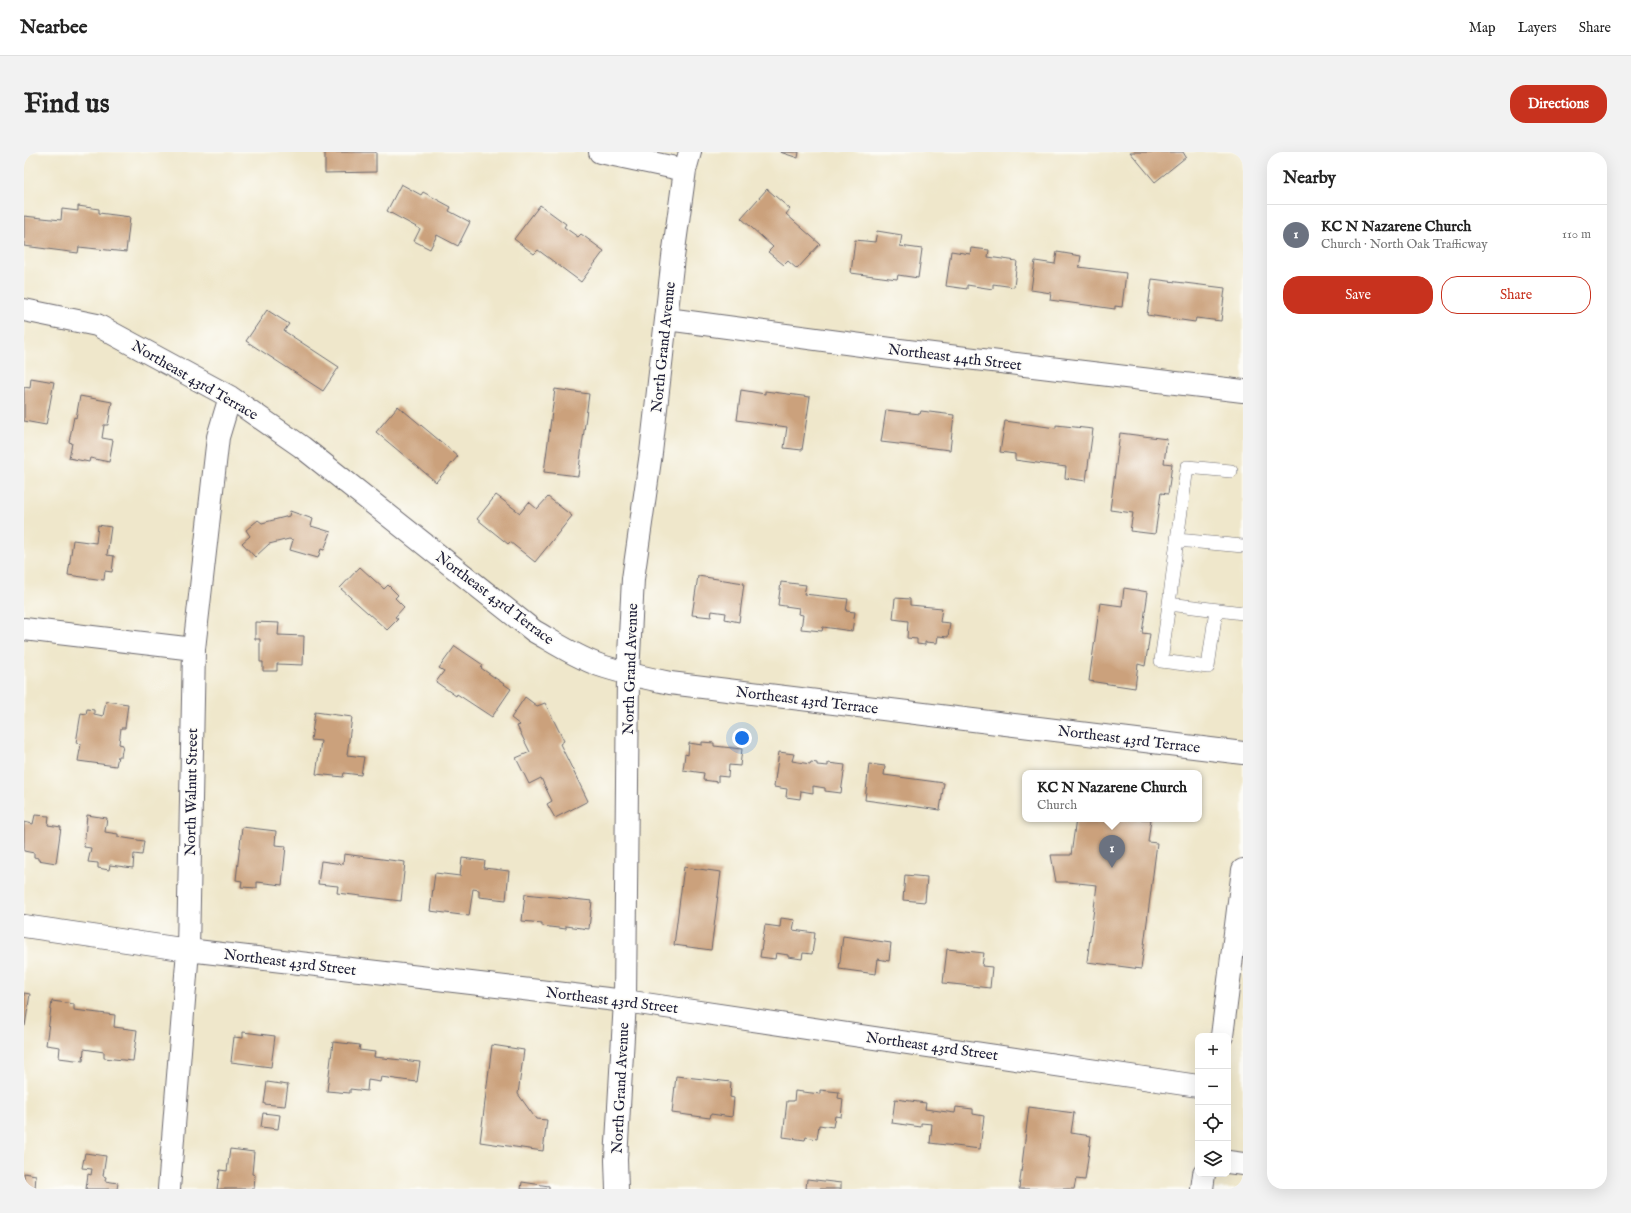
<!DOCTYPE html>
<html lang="en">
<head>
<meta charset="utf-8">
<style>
	:root { --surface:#fff; --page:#f2f2f2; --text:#222; --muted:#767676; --line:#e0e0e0; --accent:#c8321e }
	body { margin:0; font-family:"IM FELL English",serif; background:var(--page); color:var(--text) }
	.controls { position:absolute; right:12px; bottom:12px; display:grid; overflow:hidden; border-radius:8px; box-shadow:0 4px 16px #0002 }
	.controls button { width:36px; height:36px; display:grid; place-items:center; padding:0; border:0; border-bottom:1px solid var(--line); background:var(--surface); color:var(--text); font:20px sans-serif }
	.you { position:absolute; left:718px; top:586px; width:14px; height:14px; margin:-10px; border:3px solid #fff; border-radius:50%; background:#1a73e8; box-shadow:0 0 0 6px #1a73e833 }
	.badge { display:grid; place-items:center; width:26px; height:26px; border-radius:50%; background:var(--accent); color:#fff; font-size:13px; font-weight:700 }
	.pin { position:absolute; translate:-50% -33px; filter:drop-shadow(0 1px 2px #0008) }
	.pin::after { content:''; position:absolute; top:21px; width:14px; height:12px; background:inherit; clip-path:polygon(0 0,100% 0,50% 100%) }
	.popup { position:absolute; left:998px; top:618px; width:180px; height:52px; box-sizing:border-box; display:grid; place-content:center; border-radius:8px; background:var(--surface); filter:drop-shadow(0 1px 3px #0005); font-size:13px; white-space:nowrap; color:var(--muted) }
	.popup b { font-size:15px; color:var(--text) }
	.popup::after { content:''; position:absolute; left:50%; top:100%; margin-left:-8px; border:8px solid transparent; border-top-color:var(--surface) }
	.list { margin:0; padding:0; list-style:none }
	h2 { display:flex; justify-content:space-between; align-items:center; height:52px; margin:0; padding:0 16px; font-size:17px }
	h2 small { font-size:13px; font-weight:400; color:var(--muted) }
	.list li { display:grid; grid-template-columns:26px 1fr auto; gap:12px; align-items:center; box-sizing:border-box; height:60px; padding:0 16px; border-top:1px solid var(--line) }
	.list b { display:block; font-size:15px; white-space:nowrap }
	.list p { margin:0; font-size:13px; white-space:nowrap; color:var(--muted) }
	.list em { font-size:13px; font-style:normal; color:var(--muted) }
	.actions { display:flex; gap:8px; padding:12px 16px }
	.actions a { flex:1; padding:9px 0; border:1px solid var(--accent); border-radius:16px; text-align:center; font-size:14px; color:var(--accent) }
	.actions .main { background:var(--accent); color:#fff }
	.icon { flex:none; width:22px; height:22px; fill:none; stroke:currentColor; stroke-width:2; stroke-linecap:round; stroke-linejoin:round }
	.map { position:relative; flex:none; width:1219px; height:1037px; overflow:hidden; border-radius:16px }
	header { display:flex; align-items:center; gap:24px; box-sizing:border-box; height:56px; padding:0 20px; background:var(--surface); border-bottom:1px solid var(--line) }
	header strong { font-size:19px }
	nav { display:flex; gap:22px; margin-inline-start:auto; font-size:14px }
	.intro { display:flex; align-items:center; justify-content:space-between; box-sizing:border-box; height:96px; padding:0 24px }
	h1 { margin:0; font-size:28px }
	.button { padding:10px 18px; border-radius:16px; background:var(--accent); color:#fff; font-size:14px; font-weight:700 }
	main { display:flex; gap:24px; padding:0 24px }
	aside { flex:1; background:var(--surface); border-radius:16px; box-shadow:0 4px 16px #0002 }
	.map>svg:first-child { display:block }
	.building { fill:#cba17c }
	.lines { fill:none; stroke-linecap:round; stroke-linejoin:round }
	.lane-casing { stroke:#6a676d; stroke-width:14 }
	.street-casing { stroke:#6a676d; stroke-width:24 }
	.primary-casing { stroke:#6a676d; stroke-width:24 }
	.lane { stroke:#fff; stroke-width:13 }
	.street { stroke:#fff; stroke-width:22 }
	.primary { stroke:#fff; stroke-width:22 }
	.labels { text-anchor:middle; stroke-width:3.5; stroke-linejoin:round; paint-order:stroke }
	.street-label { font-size:15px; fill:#22223b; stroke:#fdfcf7 }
</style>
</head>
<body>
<header>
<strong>Nearbee</strong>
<nav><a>Map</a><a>Layers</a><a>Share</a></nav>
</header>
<div class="intro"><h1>Find us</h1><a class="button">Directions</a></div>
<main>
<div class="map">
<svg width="1219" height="1037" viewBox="0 0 1219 1037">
	<rect width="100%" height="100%" fill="#fdfcf7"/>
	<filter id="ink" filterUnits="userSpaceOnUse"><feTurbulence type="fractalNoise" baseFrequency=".025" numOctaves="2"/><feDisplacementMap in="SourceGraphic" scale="8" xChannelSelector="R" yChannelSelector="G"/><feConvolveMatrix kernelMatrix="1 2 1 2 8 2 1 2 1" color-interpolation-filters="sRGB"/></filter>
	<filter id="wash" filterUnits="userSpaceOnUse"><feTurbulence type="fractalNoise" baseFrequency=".012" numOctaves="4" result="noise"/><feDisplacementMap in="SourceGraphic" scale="16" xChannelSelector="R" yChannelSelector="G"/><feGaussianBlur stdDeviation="0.9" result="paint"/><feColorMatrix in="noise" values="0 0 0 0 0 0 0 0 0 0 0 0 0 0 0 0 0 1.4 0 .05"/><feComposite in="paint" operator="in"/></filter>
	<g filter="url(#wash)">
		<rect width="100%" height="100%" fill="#efe7cb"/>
		<g id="blocks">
			<path class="building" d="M301 0H352V20L301 21Z
				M756 0H775L774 6Z
				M1106 0H1159L1162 5 1131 30Z
				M377 32 397 43 399 40 427 55 425 59 446 70 434 94 413 83 406 97 390 89 396 77 363 59Z
				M743 37 766 57 762 62 796 92 773 117 764 109 760 113 744 100 749 95 717 66Z
				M516 53 542 72 540 75 554 85 557 82 580 99 557 130 514 98 510 102 490 87Z
				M54 54 75 57V61L106 65 102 100 55 95 54 101 0 94V64L37 68 38 57 54 59Z
				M853 79 878 83 876 94 898 97 894 126 874 123 873 127 827 121 831 88 851 90Z
				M947 96 965 98 964 105 993 109 990 135 969 132V137L943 133V137L922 134 927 99 946 102Z
				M1033 100 1057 104 1055 115 1102 121 1098 155 1091 154V157L1026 148 1027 141 1007 138 1011 109 1031 112Z
				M1128 127 1201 136 1197 169 1172 166 1171 170 1123 163Z
				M243 158 265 172 260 179 315 215 299 239 222 189Z
				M7 226 30 230 22 273 0 269V235L6 236Z
				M531 237 565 242 554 324 520 320Z
				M717 238 741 242V239L786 245 778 298 760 296 763 275 713 268Z
				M56 244 88 250 84 273H80L78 286 89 288 85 310 66 306 65 310 45 306 48 291 45 290 50 265 52 266Z
				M374 254 434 304 412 330 352 280Z
				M862 258 896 262 897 259 930 263 926 298 857 290Z
				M981 269 1032 276V273L1069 277 1062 329 1041 326 1042 315 991 308V302L976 300Z
				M1096 281 1143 287 1140 311 1148 312 1144 342 1137 341 1131 382 1106 379 1109 361 1086 358Z
				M472 343 496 361 505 350 513 357 524 345 548 364 511 410 486 390 484 392 453 367Z
				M266 359 289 367 287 374 307 380 300 398 297 397 294 406 266 398 269 388 265 387 245 392 231 405 218 391 226 384 222 378 234 368 238 371 265 364Z
				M74 373 87 375 83 403 90 404 88 420 81 419 80 428 44 423 49 388 72 391Z
				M336 415 360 437 364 433 374 443 371 446 380 455 371 465 374 467 363 478 316 436Z
				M674 424 720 431 715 470 701 467 702 461 688 459 687 465 668 463Z
				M757 430 782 433 780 442 824 447 822 459 831 460 828 479 799 475 798 479 777 477 779 463 774 462 775 456 754 453Z
				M1100 436 1124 440 1118 481 1126 482 1121 514 1114 512 1111 536 1065 529 1076 451 1098 454Z
				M871 446 886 447V453L918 456 916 470 926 471 924 485 914 484 913 491 901 490V493L893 492V487L883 486 884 469 869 467Z
				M231 470 255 471 254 483 280 484 279 513 253 512V519H239V510H236V487H231Z
				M431 494 459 513 457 516 487 537 468 565 433 542 432 544 412 530 420 519 415 516Z
				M501 545 513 554 521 551 540 589 536 592 564 649 531 666 523 652 528 649 517 626 505 632 492 606 506 600 493 574 496 573 487 566Z
				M82 549 104 552 101 576H97L95 592 99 593 97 604H94L92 614 54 609 57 592 52 591 57 561 62 562 63 557 70 558V562L79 564Z
				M291 560 328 565 323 603 340 605 337 623 320 621 319 625 292 622 297 589 287 588Z
				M678 590 690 591V594L718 597 716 614 705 613 704 625 694 624V630L679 628 680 621 659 618 661 602 664 603 665 591 678 593Z
				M755 600 770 602 768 609 786 612 787 610 793 611V613L804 614V611L821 613 817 641 801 639V636L789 634V641L777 639 776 647 762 645 763 637 750 635Z
				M845 612 861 614 860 623 920 631 916 658 841 648Z
				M11 663 25 664 24 673 37 675 32 711 14 708V706L10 705V701L0 699V670L9 672Z
				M63 663 83 666 81 680 94 682V685L120 689 118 703 110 702 109 716 86 713 85 718 74 716V711L64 710 67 696 60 695Z
				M1052 667H1127L1124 690 1133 691 1117 817 1063 810 1073 733 1044 730H1032L1027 703H1047Z
				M218 675 252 679 251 693 262 694 258 733 233 730V736L217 735 218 729 212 728Z
				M320 702 381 710 377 749 313 741 314 734 294 732 297 709 319 712Z
				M438 706 461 709 460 716 485 719 482 748 455 745V738L449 737 445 764 406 759 411 721 436 724Z
				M660 715 697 720 687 798 650 793Z
				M881 723 903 725 901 750 879 748Z
				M501 742 568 749 565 777 542 774V777L518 774V771L498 769Z
				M757 766 771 768 769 778 791 781 788 802 779 801 778 807 764 805V803L752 801 751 807 736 805 741 773 756 775Z
				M819 784 867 791 865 809 854 807 852 822 815 817Z
				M923 797 960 801 958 814 968 815 966 836 919 831Z
				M0 841 6 842 1 874H0Z
				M28 849 50 852V858L91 863 90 875 113 878 109 909 80 906V900L60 897 59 909 35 906 36 895 22 893Z
				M219 880 251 884 247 915 207 910 210 885 219 886Z
				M309 890 336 893 335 898 351 900 350 905 396 910 393 930 357 925 356 930 344 928 343 939 326 937V941L303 939Z
				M468 893 500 898 494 942 512 967 523 968 519 999 456 990Z
				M652 924 707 930 706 945 710 946 708 965 687 962 686 966 648 961Z
				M243 930 264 933 261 954 240 952Z
				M796 938 815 940 814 946 819 947 817 965 811 964 809 975 795 973 793 987 782 985 781 988 759 985 763 949H770L771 939 796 942Z
				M871 947 902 951 901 957 931 961 932 955 949 957V962L960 964 956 997 906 991 908 972 897 971V975L868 971Z
				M1005 955 1050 961 1047 981 1067 984 1061 1028 1052 1027 1050 1037H995Z
				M239 961 256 963 254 977 237 975Z
				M206 997 230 1000 228 1022 231 1023 230 1037H193L196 1018 203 1019Z
				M61 1001 82 1004 79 1024 82 1025 81 1029 94 1031 93 1037H62L64 1022 67 1023 68 1017 58 1016Z
				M0 1021 12 1023 11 1037H0Z
				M783 1027 817 1031V1037H782Z
				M498 1030 525 1034V1037H497Z"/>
		</g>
	</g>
	<g filter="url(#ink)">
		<use href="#blocks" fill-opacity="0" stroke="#6a676d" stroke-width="1"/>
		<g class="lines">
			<defs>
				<path id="lane" d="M1207 319 1163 315 1153 388 1219 394
					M1153 388 1145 452 1219 461
					M1145 452 1137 509 1184 515 1192 458"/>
				<path id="street" d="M576 0 661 18
					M0 158 73 173 206 245 278 295 510 479C531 491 552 505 575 513 598 521 622 526 646 531L1219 601
					M643 167 867 197 1219 239
					M0 477 170 497
					M0 774 164 798 601 849 1174 934
					M1204 1010 1219 1012
					M145 1037 164 798 170 497 194 285 206 245
					M593 1037 592 1008 601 849 604 522 609 427 627 301 649 105 661 18 666 0"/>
				<path id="primary" d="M1198 884 1219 718
					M1178 1037 1180 1022"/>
			</defs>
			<use href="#lane" class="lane-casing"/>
			<use href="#street" class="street-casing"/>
			<use href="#primary" class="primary-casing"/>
			<use href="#lane" class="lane"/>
			<use href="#street" class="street"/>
			<use href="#primary" class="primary"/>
		</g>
	</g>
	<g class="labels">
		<g class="street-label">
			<text transform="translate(639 195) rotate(-84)" y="5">North Grand Avenue</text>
			<text transform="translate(931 205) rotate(7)" y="5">Northeast 44th Street</text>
			<text transform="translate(171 228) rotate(30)" y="5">Northeast 43rd Terrace</text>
			<text transform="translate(471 446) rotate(37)" y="5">Northeast 43rd Terrace</text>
			<text transform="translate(606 517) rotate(-88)" y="5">North Grand Avenue</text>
			<text transform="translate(783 548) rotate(7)" y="5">Northeast 43rd Terrace</text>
			<text transform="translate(1105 587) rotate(7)" y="5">Northeast 43rd Terrace</text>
			<text transform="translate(167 640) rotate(-89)" y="5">North Walnut Street</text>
			<text transform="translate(266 810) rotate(7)" y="5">Northeast 43rd Street</text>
			<text transform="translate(588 848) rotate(7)" y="5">Northeast 43rd Street</text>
			<text transform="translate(908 894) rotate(8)" y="5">Northeast 43rd Street</text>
			<text transform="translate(596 936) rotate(-87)" y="5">North Grand Avenue</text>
		</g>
	</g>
</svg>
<div class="controls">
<button>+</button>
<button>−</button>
<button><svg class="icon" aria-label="locate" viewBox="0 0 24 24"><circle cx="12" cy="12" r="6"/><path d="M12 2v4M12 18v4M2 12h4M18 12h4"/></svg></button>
<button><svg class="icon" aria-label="layers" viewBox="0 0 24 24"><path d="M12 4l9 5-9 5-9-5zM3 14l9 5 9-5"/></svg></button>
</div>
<div class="you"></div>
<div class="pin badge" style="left:1088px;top:716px;background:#6b7280">1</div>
<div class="popup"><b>KC N Nazarene Church</b>Church</div>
</div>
<aside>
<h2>Nearby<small></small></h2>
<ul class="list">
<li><span class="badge" style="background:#6b7280">1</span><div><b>KC N Nazarene Church</b><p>Church · North Oak Trafficway</p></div><em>110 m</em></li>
</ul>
<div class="actions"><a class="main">Save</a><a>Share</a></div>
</aside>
</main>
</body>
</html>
